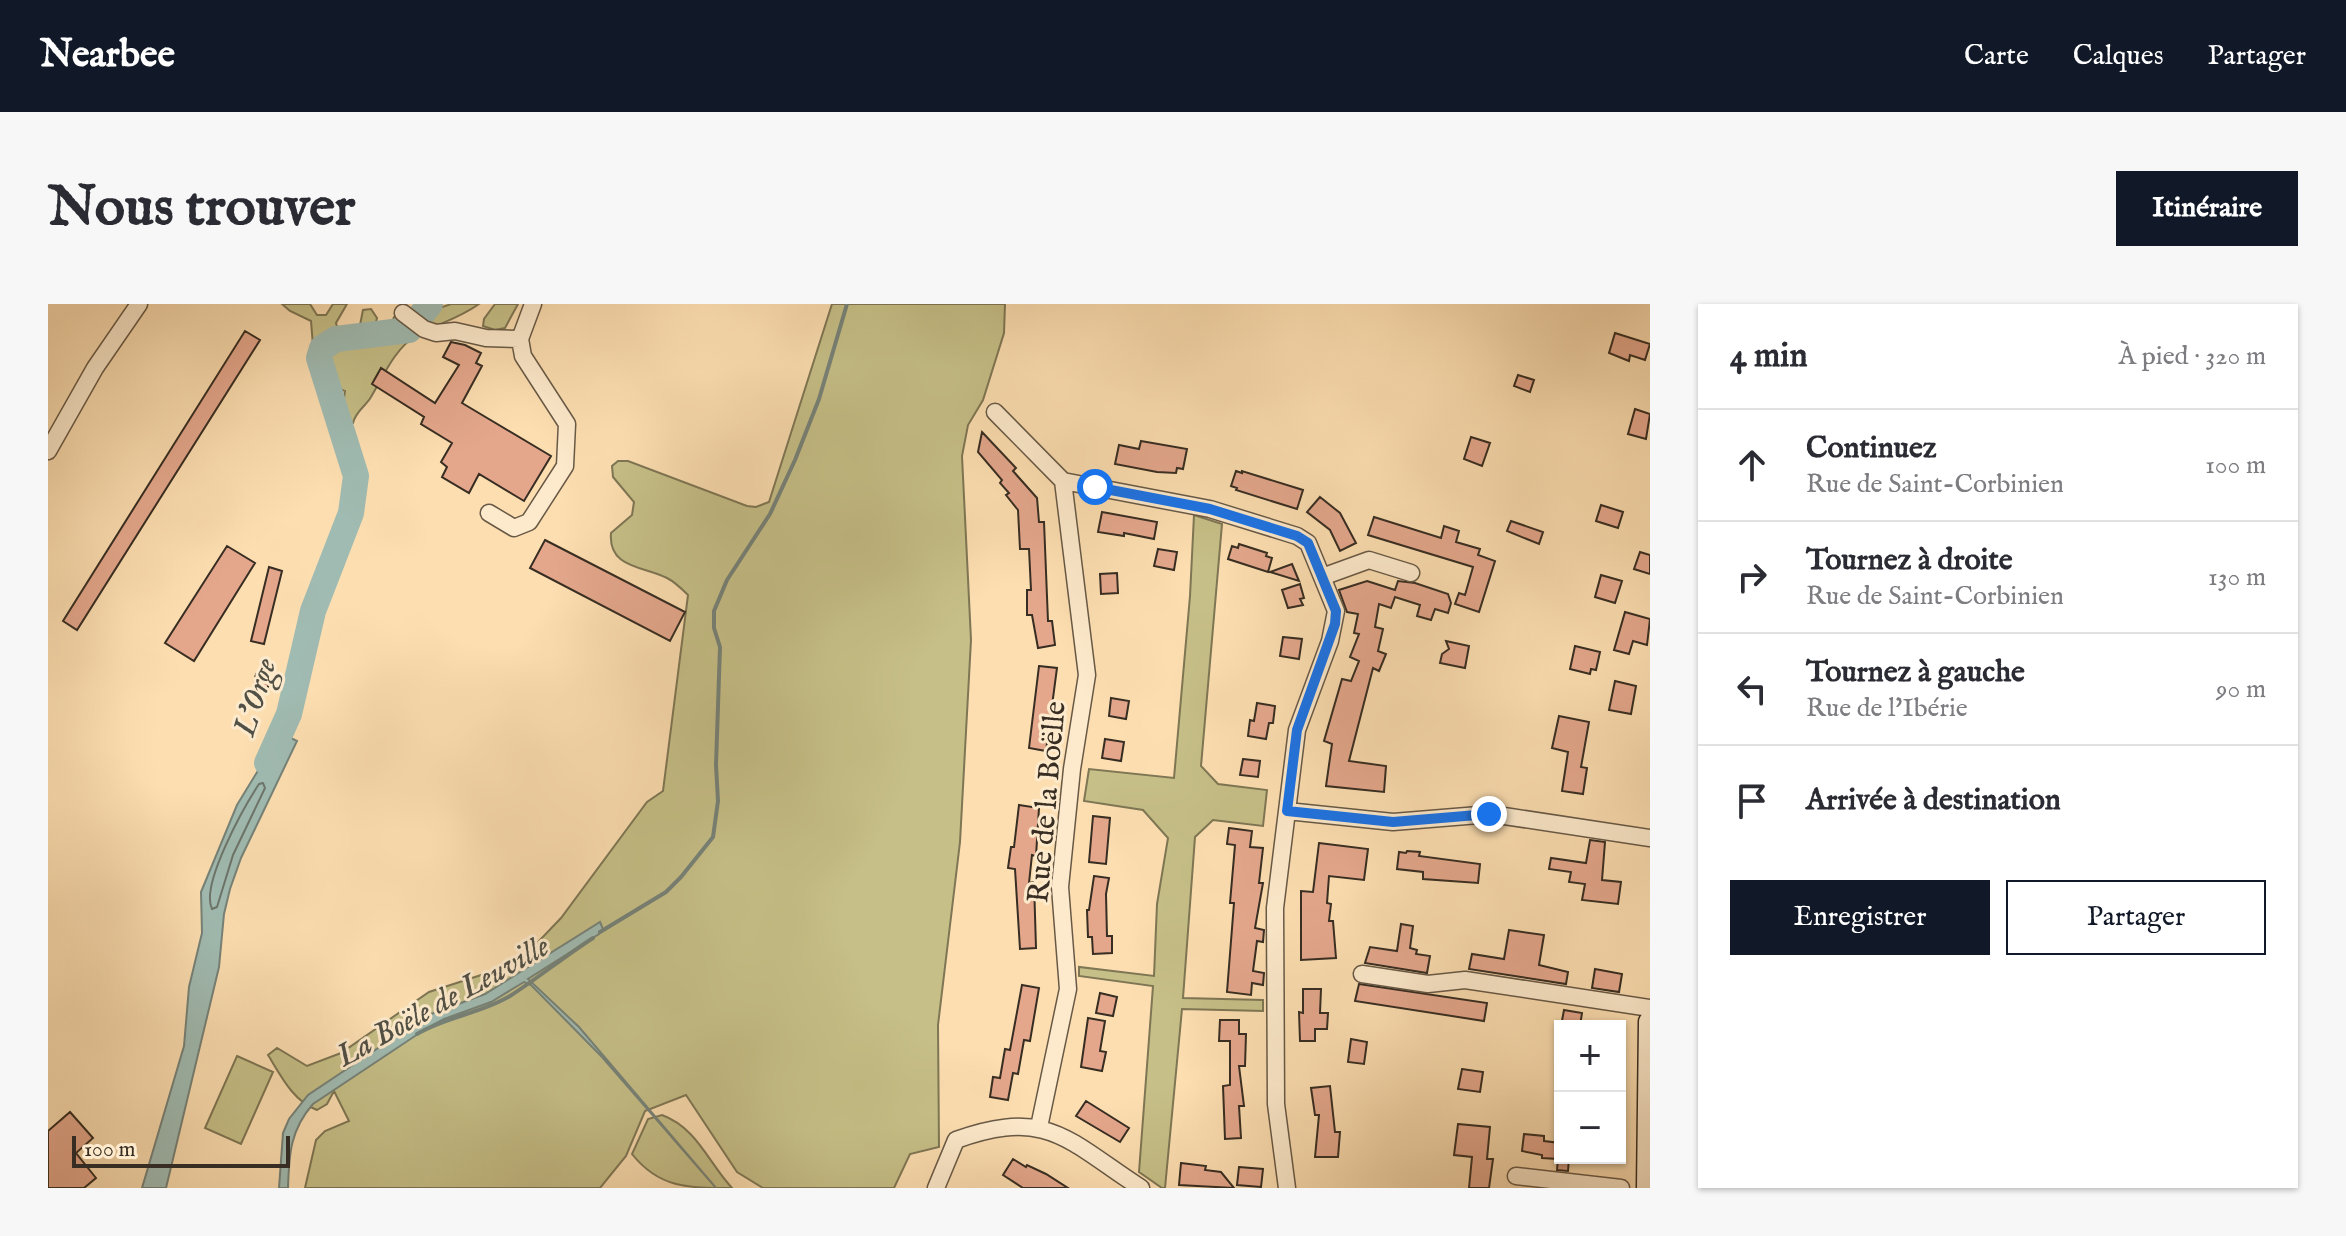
<!DOCTYPE html>
<html lang="fr">
<head>
<meta charset="utf-8">
<style>
	:root { --surface:#fff; --page:#f7f7f7; --text:#2b2b33; --muted:#7c7c81; --line:#e1e1e2; --accent:#111827 }
	body { margin:0; font-family:"IM FELL English",serif; background:var(--page); color:var(--text) }
	.controls { position:absolute; right:24px; bottom:24px; display:grid; overflow:hidden; border-radius:0px; box-shadow:0 2px 6px #0004 }
	.controls button { width:72px; height:72px; display:grid; place-items:center; padding:0; border:0; border-bottom:2px solid var(--line); background:var(--surface); color:var(--text); font:40px sans-serif }
	.scale { position:absolute; left:24px; bottom:20px; width:218px; box-sizing:border-box; padding-left:8px; border:4px solid #372d22; border-top:0; font-size:22px; line-height:28px; white-space:nowrap; color:#372d22; -webkit-text-stroke:6px #fdeacc; paint-order:stroke }
	.stop { position:absolute; width:24px; height:24px; margin:-18px; border:6px solid #1a73e8; border-radius:50%; background:#fff }
	.stop.end { background:#1a73e8; border-color:#fff; box-shadow:0 2px 8px #0008 }
	.list { margin:0; padding:0; list-style:none }
	h2 { display:flex; justify-content:space-between; align-items:center; height:104px; margin:0; padding:0 32px; font-size:34px }
	h2 small { font-size:26px; font-weight:400; color:var(--muted) }
	.list li { display:grid; grid-template-columns:52px 1fr auto; gap:24px; align-items:center; box-sizing:border-box; height:112px; padding:0 32px; border-top:2px solid var(--line) }
	.list b { display:block; font-size:30px; white-space:nowrap }
	.list p { margin:0; font-size:26px; white-space:nowrap; color:var(--muted) }
	.list em { font-size:26px; font-style:normal; color:var(--muted) }
	.actions { display:flex; gap:16px; padding:24px 32px }
	.actions a { flex:1; padding:18px 0; border:2px solid var(--accent); border-radius:0px; text-align:center; font-size:28px; color:var(--accent) }
	.actions .main { background:var(--accent); color:#fff }
	.icon { flex:none; width:44px; height:44px; fill:none; stroke:currentColor; stroke-width:2; stroke-linecap:round; stroke-linejoin:round }
	.map { position:relative; flex:none; width:1602px; height:884px; overflow:hidden; border-radius:0px }
	header { display:flex; align-items:center; gap:48px; box-sizing:border-box; height:112px; padding:0 40px; background:var(--accent); color:#fff }
	header strong { font-size:38px }
	nav { display:flex; gap:44px; margin-inline-start:auto; font-size:28px }
	.intro { display:flex; align-items:center; justify-content:space-between; box-sizing:border-box; height:192px; padding:0 48px }
	h1 { margin:0; font-size:56px }
	.button { padding:20px 36px; border-radius:0px; background:var(--accent); color:#fff; font-size:28px; font-weight:700 }
	main { display:flex; gap:48px; padding:0 48px }
	aside { flex:1; background:var(--surface); border-radius:0px; box-shadow:0 2px 6px #0004 }
	.map>svg:first-child { display:block }
	.green { fill:#c6bf87; stroke:#7e7654; stroke-width:2 }
	.water { fill:#a0bbb2; stroke:#768278; stroke-width:2 }
	.lines { fill:none; stroke-linecap:round; stroke-linejoin:round }
	.shore { stroke:#6c746a; stroke-width:2 }
	.stream { stroke:#768278; stroke-width:4 }
	.river { stroke:#a0bbb2; stroke-width:26 }
	.building { fill:#e4a78c; stroke:#372d22; stroke-width:2 }
	.street-casing { stroke:#685946; stroke-width:19 }
	.secondary-casing { stroke:#372d22; stroke-width:25 }
	.street { stroke:#fdeacc; stroke-width:16 }
	.secondary { stroke:#fdeacc; stroke-width:22 }
	.route { stroke:#1a73e8; stroke-width:10 }
	.labels { text-anchor:middle; stroke-width:6; stroke-linejoin:round; paint-order:stroke }
	.street-label { font-size:30px; fill:#372d22; stroke:#fdeacc }
	.water-label { font-size:32px; font-style:italic; fill:#515046; stroke:#fdeacc }
</style>
</head>
<body>
<header>
<strong>Nearbee</strong>
<nav><a>Carte</a><a>Calques</a><a>Partager</a></nav>
</header>
<div class="intro"><h1>Nous trouver</h1><a class="button">Itinéraire</a></div>
<main>
<div class="map">
<svg width="1602" height="884" viewBox="0 0 1602 884">
	<rect width="100%" height="100%" fill="#fcdeb1"/>
	<filter id="stains"><feTurbulence type="fractalNoise" baseFrequency=".0025" numOctaves="4"/><feColorMatrix values="0 0 0 0 .2 0 0 0 0 .09 0 0 0 0 .02 0 0 0 .5 -.17"/></filter>
	<radialGradient id="worn" r=".72"><stop offset=".6" stop-color="#630" stop-opacity="0"/><stop offset="1" stop-color="#630" stop-opacity=".3"/></radialGradient>
	<path class="green" d="M234 0H262L269 11H278L285 0H299L288 19 290 26 299 28 311 26 315 6 323 5 329 14 323 39 330 41 338 35 346 13 352 11 363 14 403 0H431C412 14 389 20 368 32 347 44 335 73 323 93 317 103 308 107 305 119L297 120 293 115 297 87 288 83 280 57 265 42 263 17 242 7Z
		M447 0H470L457 24 447 26 435 22 436 15Z
		M784 0H957L956 29 935 96 920 121 914 152 923 336 912 538 890 721 891 843 862 850 846 884H715L689 868 638 791 597 807 578 852 552 884H257L268 836 277 827 301 817 286 787 279 800 269 806C245 797 233 772 220 751L229 744 259 762 293 749 381 688 470 659 513 614 599 498 615 487 640 291C634 285 627 278 619 274 595 262 560 264 563 229L584 211 586 198 565 173 564 162 570 157H580L699 202 708 203 721 198Z
		M1146 211 1174 220 1153 462 1170 480 1219 486 1215 522 1165 516 1147 533 1135 694 1215 696V707L1134 705 1117 884H1114L1091 868 1105 682 1031 672V663L1106 672 1109 600 1120 534 1095 506 1036 497 1041 465 1126 474 1142 292Z
		M189 752 225 768 193 840 157 824Z
		M614 811C649 824 660 858 684 884 639 884 611 884 584 850L600 815Z"/>
	<path class="water" d="M233 429 249 437 193 554 182 585 176 610 171 663 118 884H94L136 742 141 683 154 629 153 588 189 501Z
		M552 618 555 625 551 630 480 675 531 723 668 884 554 753 483 681 476 678 443 698 396 715 379 724 265 800C242 826 241 851 240 884H231L235 829 241 815 260 791 378 712 437 690Z"/>
	<g class="lines">
		<path class="shore" d="M215 479 217 484 185 551 169 603 164 605C152 581 196 503 211 480Z"/>
		<path class="stream" d="M552 628 618 588 633 573 665 533 670 497 668 461 672 343 666 324V307L679 276 722 210 747 156 771 95 799 0
			M369 730C399 712 432 710 462 692 490 674 517 652 545 634"/>
		<path class="river" d="M219 459 241 410 265 307 303 209 308 172 271 54 274 44 288 35 361 26 382 0"/>
	</g>
	<path class="building" d="M197 27 212 36 29 326 15 317Z
		M1567 29 1602 40 1597 56 1582 51 1581 57 1561 49Z
		M403 38 417 41 433 49 428 59 434 62 414 99 503 152 476 197 431 170 421 189 394 173 399 163 393 158 404 139 373 120 376 113 324 80 333 64 387 99 411 61 395 53Z
		M1470 71 1486 76 1482 88 1466 82Z
		M1587 105 1602 110 1598 135 1580 130Z
		M934 128 968 164 965 167 989 194 991 218H996L1000 317H1004L1007 341 990 344 984 311H979V286H983L981 245H972L970 206 958 191 961 189 952 179 954 176 930 148Z
		M1423 133 1442 139 1434 162 1416 155Z
		M1093 137 1139 145 1135 165 1129 164 1128 169 1109 168 1067 160 1071 141 1091 145Z
		M1188 167 1194 169V167L1255 186 1249 205 1188 186 1189 184 1183 182Z
		M1272 193 1292 209 1308 239 1292 247 1282 226 1259 208Z
		M1553 201 1575 208 1570 224 1548 217Z
		M1054 208 1109 218 1106 235 1076 229V232L1050 228Z
		M1326 213 1393 234 1396 222 1411 227 1408 238 1432 245 1430 251 1447 257 1431 308 1407 300 1411 289 1417 291 1425 263 1320 231Z
		M1463 217 1495 228 1491 240 1459 227Z
		M497 236 637 308 622 337 482 264Z
		M1191 240 1219 249 1218 252 1224 254 1220 268 1180 255 1184 242 1190 244Z
		M179 242 207 259 146 357 117 339Z
		M1110 245 1129 248 1126 266 1106 262Z
		M1592 248 1602 251V270L1586 265Z
		M1244 260 1251 277 1222 268Z
		M221 263 234 267 216 340 203 337Z
		M1069 269 1070 289 1053 290 1052 270Z
		M1553 271 1574 277 1567 299 1547 293Z
		M1319 277 1347 286 1350 277 1367 279 1400 290 1403 299 1400 309 1387 305 1383 316 1369 312 1372 301 1347 293 1343 304 1331 300 1327 323 1335 325 1330 347 1338 350 1331 367 1325 364 1301 457 1338 462 1336 488 1278 482 1284 440 1276 437 1294 375 1303 377 1311 357 1302 353 1311 330 1306 329 1310 310 1299 308 1291 286Z
		M1252 280 1256 294 1252 295 1255 301 1240 304 1234 286Z
		M1577 308 1602 315 1599 341 1585 337 1581 350 1566 346Z
		M1235 333 1254 335 1251 355 1232 352Z
		M1398 337 1421 342 1417 364 1392 359 1394 350 1401 345Z
		M1527 342 1552 348 1548 366 1543 365 1542 370 1522 365Z
		M991 362 1009 364 998 447 981 444Z
		M208 370 222 374 219 387 205 384Z
		M1567 377 1588 382 1583 410 1561 406Z
		M1063 394 1081 397 1078 415 1061 412Z
		M1209 399 1227 402 1225 419H1221L1218 435 1200 432 1202 416 1206 417Z
		M1511 412 1541 418 1533 463 1539 464 1535 490 1514 487 1520 448 1504 444Z
		M1057 435 1076 438 1073 457 1054 454Z
		M1195 455 1212 457 1210 473 1192 471Z
		M971 501 991 504 988 552 984 551 981 579 986 578 988 644 972 645 967 565 960 564 963 543H966Z
		M1045 512 1062 514 1058 560 1041 558Z
		M1181 524 1204 527 1202 543 1215 544 1211 579H1215L1207 624 1216 626 1215 638 1209 637 1205 667 1216 669 1215 681 1204 679 1203 691 1179 688 1186 599H1182L1187 541 1179 540Z
		M1542 536 1557 538 1554 576 1573 578 1570 600 1534 596 1537 580 1521 578 1523 568 1501 565 1503 554 1538 559Z
		M1271 539 1320 545 1316 576 1281 572 1279 599 1283 600 1281 617H1285L1288 654 1253 656V587L1265 588Z
		M1359 547 1372 548 1371 552 1432 560 1430 579 1375 575V568L1349 565 1351 548 1358 549Z
		M1046 572 1061 574 1058 590 1059 632H1064V649L1045 650 1044 633H1040L1039 606H1041Z
		M1353 620 1365 622 1362 644 1369 646 1368 650 1382 652 1379 669 1317 659 1322 643 1349 647Z
		M1461 626 1496 631 1491 661 1520 668 1518 680 1421 665 1424 650 1456 655Z
		M1547 665 1574 670 1571 688 1544 684Z
		M1311 680 1439 699 1436 717 1307 697Z
		M974 681 991 684 982 737 976 736 970 770 965 769 960 796 942 793 945 773 952 774 957 745 962 746Z
		M1255 685H1273L1272 709H1280L1279 725H1267V737H1252L1251 708 1255 709Z
		M1052 689 1069 693 1065 712 1048 709Z
		M1516 706 1534 709 1532 722H1513Z
		M1040 714 1057 717 1052 747 1058 748 1054 767 1033 763Z
		M1172 716H1191V730H1198L1197 762H1191L1196 802H1191L1193 834 1177 835 1175 782 1182 781V737H1171Z
		M1303 735 1319 738 1316 760 1300 758Z
		M1414 765 1435 768 1432 788 1410 785Z
		M1282 782 1287 828H1292L1290 853H1267L1271 811H1267L1263 784Z
		M1038 797 1081 824 1072 838 1028 812Z
		M22 808 45 834 28 849 48 874 36 884H0V827Z
		M1410 820 1442 823 1439 855H1445L1441 884H1421L1424 853 1406 851Z
		M1476 830 1496 832V837L1512 839V854H1521L1520 867 1509 866 1510 855 1494 854V851L1474 847Z
		M965 855 978 863 979 861 998 870 1020 884H975L955 871Z
		M1133 859 1158 862 1157 866 1173 868 1186 884 1131 881Z
		M1191 863 1215 865 1213 883 1189 881Z"/>
	<g class="lines">
		<defs>
			<path id="street" d="M355 9 376 25 388 29 407 27 438 34 472 35
				M947 108 1015 177 1162 205 1249 232 1260 239 1288 307 1282 337 1249 426 1227 604 1228 800 1239 884
				M0 147 47 64 91 0
				M441 209 466 224 481 218 517 162 519 120 475 52 472 35 485 0
				M1274 273 1321 256 1363 269
				M1239 507 1345 518 1443 510 1602 534
				M1314 670 1380 680 1417 676 1602 704
				M991 823 1020 685 1012 583 1024 465 1039 371 1015 177
				M1468 872 1573 884
				M888 884 908 836C1000 803 1020 837 1093 884"/>
			<path id="secondary" d="M1600 884 1602 718"/>
		</defs>
		<use href="#street" class="street-casing"/>
		<use href="#secondary" class="secondary-casing"/>
		<use href="#street" class="street"/>
		<use href="#secondary" class="secondary"/>
	</g>
	<g class="lines">
		<path class="route" d="M1047 183 1162 205 1249 232 1260 239 1288 307 1287 320 1249 426 1239 507 1345 518 1441 510"/>
	</g>
	<g class="labels">
		<g class="street-label">
			<text transform="translate(998 498) rotate(-85)" y="10">Rue de la Boëlle</text>
		</g>
		<g class="water-label">
			<text transform="translate(206 393) rotate(-73)" y="11">L'Orge</text>
			<text transform="translate(394 696) rotate(-29)" y="11">La Boële de Leuville</text>
		</g>
	</g>
	<rect width="100%" height="100%" filter="url(#stains)"/>
	<rect width="100%" height="100%" fill="url(#worn)"/>
</svg>
<div class="controls">
<button>+</button>
<button>−</button>
</div>
<div class="scale">100 m</div>
<div class="stop" style="left:1047px;top:183px"></div>
<div class="stop end" style="left:1441px;top:510px"></div>
</div>
<aside>
<h2>4 min<small>À pied · 320 m</small></h2>
<ul class="list">
<li><svg class="icon" aria-label="ahead" viewBox="0 0 24 24"><path d="M12 20V5M6 11l6-6 6 6"/></svg><div><b>Continuez</b><p>Rue de Saint-Corbinien</p></div><em>100 m</em></li>
<li><svg class="icon" aria-label="right" viewBox="0 0 24 24"><path d="M7 20v-9h11M14 6l5 5-5 5"/></svg><div><b>Tournez à droite</b><p>Rue de Saint-Corbinien</p></div><em>130 m</em></li>
<li><svg class="icon" aria-label="left" viewBox="0 0 24 24"><path d="M17 20v-9H6M10 6l-5 5 5 5"/></svg><div><b>Tournez à gauche</b><p>Rue de l'Ibérie</p></div><em>90 m</em></li>
<li><svg class="icon" aria-label="arrive" viewBox="0 0 24 24"><path d="M6 21V4h12l-3 4 3 4H6"/></svg><div><b>Arrivée à destination</b></div></li>
</ul>
<div class="actions"><a class="main">Enregistrer</a><a>Partager</a></div>
</aside>
</main>
</body>
</html>
